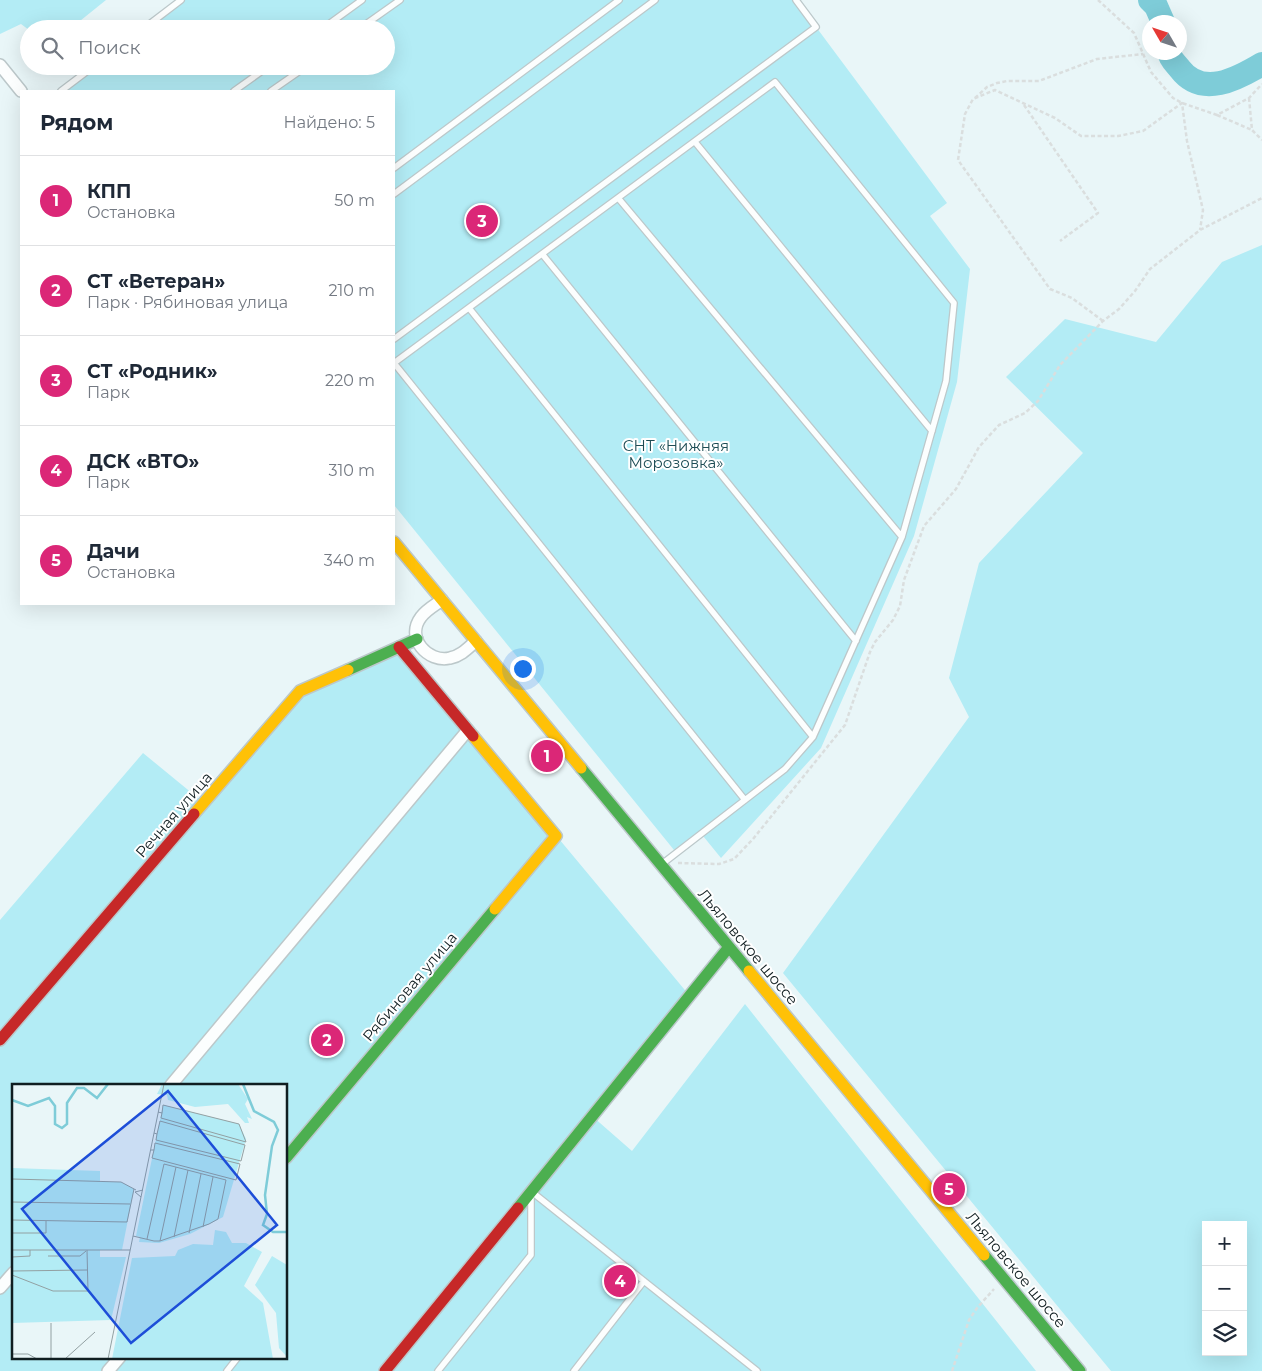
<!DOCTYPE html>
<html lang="ru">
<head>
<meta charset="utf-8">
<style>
	:root { --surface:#fff; --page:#f6f6f7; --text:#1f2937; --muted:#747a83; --line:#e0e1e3; --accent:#db2777 }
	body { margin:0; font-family:Montserrat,sans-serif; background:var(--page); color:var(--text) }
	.controls { position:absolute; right:15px; bottom:15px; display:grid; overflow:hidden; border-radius:0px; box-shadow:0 5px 20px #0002 }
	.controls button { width:45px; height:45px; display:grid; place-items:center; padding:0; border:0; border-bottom:1px solid var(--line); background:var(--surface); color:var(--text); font:25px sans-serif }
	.compass { position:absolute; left:1142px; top:15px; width:45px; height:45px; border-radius:50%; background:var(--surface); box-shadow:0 5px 20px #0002; rotate:309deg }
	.you { position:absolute; left:522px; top:668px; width:18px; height:18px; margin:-12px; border:4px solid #fff; border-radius:50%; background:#1a73e8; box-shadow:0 0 0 8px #1a73e833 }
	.badge { display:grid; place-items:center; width:32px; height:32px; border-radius:50%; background:var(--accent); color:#fff; font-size:16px; font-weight:700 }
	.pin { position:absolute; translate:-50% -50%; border:2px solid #fff; box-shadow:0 1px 5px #0006 }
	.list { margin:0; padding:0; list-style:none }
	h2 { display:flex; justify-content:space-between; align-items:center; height:65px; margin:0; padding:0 20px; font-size:21px }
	h2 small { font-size:16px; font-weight:400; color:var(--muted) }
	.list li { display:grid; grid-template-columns:32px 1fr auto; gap:15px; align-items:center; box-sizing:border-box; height:90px; padding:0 20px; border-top:1px solid var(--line) }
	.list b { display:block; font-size:19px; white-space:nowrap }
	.list p { margin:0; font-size:16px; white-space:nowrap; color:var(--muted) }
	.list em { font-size:16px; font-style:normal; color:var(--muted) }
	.icon { flex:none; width:28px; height:28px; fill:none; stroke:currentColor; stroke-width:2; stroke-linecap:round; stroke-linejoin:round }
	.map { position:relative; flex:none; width:1262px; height:1371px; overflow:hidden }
	.search { position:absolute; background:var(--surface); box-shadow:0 5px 20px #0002; left:20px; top:20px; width:375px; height:55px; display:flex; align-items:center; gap:12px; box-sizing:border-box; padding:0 18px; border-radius:28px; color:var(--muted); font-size:19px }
	.panel { position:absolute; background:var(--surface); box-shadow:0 5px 20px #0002; left:20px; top:90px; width:375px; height:515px; border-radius:0px }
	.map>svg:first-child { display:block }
	.green { fill:#b3ecf5; fill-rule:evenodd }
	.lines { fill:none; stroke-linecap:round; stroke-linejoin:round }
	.river { stroke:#7eccd8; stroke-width:24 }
	.lane-casing { stroke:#bcc8ca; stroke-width:8 }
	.street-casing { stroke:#bcc8ca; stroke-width:14 }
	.fast-casing { stroke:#bcc8ca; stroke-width:14 }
	.slow-casing { stroke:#bcc8ca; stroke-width:14 }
	.jam-casing { stroke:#bcc8ca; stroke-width:14 }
	.path { stroke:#dadede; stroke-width:2.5; stroke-dasharray:4 2.5; stroke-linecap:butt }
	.lane { stroke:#fcfefe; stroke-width:5.5 }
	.street { stroke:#fcfefe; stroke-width:11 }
	.fast { stroke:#4caf50; stroke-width:11 }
	.slow { stroke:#ffc107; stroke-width:11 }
	.jam { stroke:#c62828; stroke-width:11 }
	.labels { text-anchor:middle; stroke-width:4; stroke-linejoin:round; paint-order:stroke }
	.park-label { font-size:15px; fill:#1e4d55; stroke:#fff }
	.street-label { font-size:15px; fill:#101e21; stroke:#fff }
	.inset-river { fill:none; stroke:#7eccd8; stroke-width:2.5 }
	.inset-road { fill:none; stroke:#92a0a2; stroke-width:1 }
	.view { fill:#1d4ed8; fill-opacity:0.15; stroke:#1d4ed8; stroke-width:2.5 }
	.inset-edge { fill:none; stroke:#101e21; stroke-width:2.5 }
</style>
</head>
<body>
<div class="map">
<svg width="1262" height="1371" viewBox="0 0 1262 1371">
	<rect width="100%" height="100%" fill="#e9f6f8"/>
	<path class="green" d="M0 0H106L70 29 29 30 21 24 0 34Z
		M181 0H796L947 203 930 216 970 269 957 382 914 536 821 748 721 858 699 831 674 850 394 505V91H61L94 66H386V29H143Z
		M1262 245V1371H1111L783 973 969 717 949 678 979 563 1083 453 1006 377 1065 319 1156 342 1222 262ZM1206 1225H1243V1352H1206Z
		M399 647 689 995 592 1116 632 1151 745 1004 1036 1371H0V920L143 753 204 803 300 691ZM14 1085H286V1357H14Z"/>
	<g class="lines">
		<path class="river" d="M1150 0 1156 6 1163 22
			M1169 52C1170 59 1176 64 1180 69 1202 98 1237 79 1262 64"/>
		<defs>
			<path id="lane" d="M143 29 181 0
				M322 29 362 0
				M359 29 400 0
				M61 91 94 66
				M234 91 269 66
				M271 91 307 66
				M695 142 932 431
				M394 168 619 0
				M394 194 655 0
				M619 199 902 537
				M543 255 856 641
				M469 308 813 737
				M394 339 816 27 796 0
				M662 864 785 769 813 737 902 537 946 381 954 303 775 82 394 363 745 800
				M532 1192 757 1371
				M227 1371 238 1357
				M438 1371 531 1255V1198
				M574 1371 644 1281"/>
			<path id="street" d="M0 65 21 91
				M442 600C435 605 426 610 421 617 405 638 428 663 450 658 461 656 468 648 476 641
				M171 1085 468 730
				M0 1288 14 1272
				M108 1371 120 1357"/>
			<path id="fast" d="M348 670 417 639
				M581 768 749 971
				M286 1158 495 909
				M518 1208 729 947
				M984 1255 1080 1371"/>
			<path id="slow" d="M394 542 581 768
				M473 736 556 836 495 909
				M194 814 300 691 348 670
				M749 971 984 1255"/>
			<path id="jam" d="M399 647 473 736
				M0 1040 194 814
				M385 1371 518 1208"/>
		</defs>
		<use href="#lane" class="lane-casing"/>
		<use href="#street" class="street-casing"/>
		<use href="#fast" class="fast-casing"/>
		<use href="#slow" class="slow-casing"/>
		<use href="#jam" class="jam-casing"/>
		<path class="path" d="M1098 0 1134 33 1151 72 1173 98 1182 103 1217 115 1249 98 1262 84
			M975 98 987 87 997 83 1007 81H1039L1097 59 1143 54
			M1249 98 1252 130 1262 140
			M1024 105 1098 213 1060 241
			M1217 115 1252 130
			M1103 321 1072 298 1050 289 958 160 965 114 973 99 995 90 1055 118 1081 136H1118L1143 131 1182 103 1187 141 1203 210 1200 230
			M678 863 719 864 734 859 753 839 845 725 870 652 875 642 893 620 900 606 904 580 924 526 956 489 979 447 999 425 1025 413 1038 401 1060 365 1103 321 1119 309 1135 291 1150 269 1200 230 1262 198
			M952 1371 969 1320 977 1308 994 1289"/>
		<use href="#lane" class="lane"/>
		<use href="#street" class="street"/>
		<use href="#fast" class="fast"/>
		<use href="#slow" class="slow"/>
		<use href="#jam" class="jam"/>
	</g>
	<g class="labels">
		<g class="park-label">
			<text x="676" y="451">СНТ «Нижняя<tspan x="676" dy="17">Морозовка»</tspan></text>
		</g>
		<g class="street-label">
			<text transform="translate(174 815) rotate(-49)" y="5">Речная улица</text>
			<text transform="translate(748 947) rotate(50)" y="5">Льяловское шоссе</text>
			<text transform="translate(410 987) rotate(-50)" y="5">Рябиновая улица</text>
			<text transform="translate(1016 1270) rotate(50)" y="5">Льяловское шоссе</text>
		</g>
	</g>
	<g transform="translate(12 1084)">
		<rect width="275" height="275" fill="#e9f6f8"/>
		<path d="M150 0H226L236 15 233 20 240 35 235 33 237 39H233L216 20 183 23 156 16 155 11 145 10ZM151 21 227 40 234 55 211 133 178 150 147 159 127 158 128 153 124 152ZM0 84 88 87V98H109L122 105 110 166H88V173H114L99 236 0 239ZM203 146 214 148 220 159H234L250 168 232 202 251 219 261 275H100L120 174 163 172 166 166 181 160 201 161ZM260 172 275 181V273L267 264 264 229 243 201Z" fill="#b3ecf5"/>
		<path class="inset-river" d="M231 0 242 27 262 38 266 46 260 62 253 111 255 130 251 141 261 148H275M0 16 16 22 37 14 43 22V40L50 44 55 40V19L65 4H72L85 14 96 0"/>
		<path class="inset-road" d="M146 28 150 29 151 21 227 40 234 58 149 34 150 29M142 49 145 50 144 56 229 77 233 61 148 37 145 50M139 66H142L140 74 224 96 228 80 143 59 142 66M0 95 109 98 124 106M129 113 123 108 131 106M0 118 118 120M0 136 115 138 122 105M191 143 201 93M0 149H34V137M177 149 189 90M121 152 142 157H148L197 140 206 135 214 96 152 80 135 155M162 153 176 86M148 157 164 83M0 166H118M36 172H68L74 167M0 173 18 172V166M0 187 75 186M0 191 41 207H76L75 166M39 239V275M0 270H16L25 275M53 275 83 248M96 275 152 0"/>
		<path class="view" d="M156 7 265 141 119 259 10 125Z"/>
		<rect width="275" height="275" class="inset-edge"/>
	</g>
</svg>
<div class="controls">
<button>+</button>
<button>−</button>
<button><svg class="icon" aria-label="layers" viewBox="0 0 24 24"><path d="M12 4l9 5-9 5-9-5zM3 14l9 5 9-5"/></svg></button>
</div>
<svg class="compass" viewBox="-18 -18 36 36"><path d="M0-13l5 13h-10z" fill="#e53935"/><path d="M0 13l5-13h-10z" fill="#747a83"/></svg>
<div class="you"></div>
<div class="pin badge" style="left:547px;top:756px">1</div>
<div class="pin badge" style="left:327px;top:1040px">2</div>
<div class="pin badge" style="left:482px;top:221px">3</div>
<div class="pin badge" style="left:620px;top:1281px">4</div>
<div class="pin badge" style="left:949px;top:1189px">5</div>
<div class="search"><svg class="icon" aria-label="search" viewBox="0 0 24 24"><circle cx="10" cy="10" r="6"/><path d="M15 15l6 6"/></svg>Поиск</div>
<section class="panel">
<h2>Рядом<small>Найдено: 5</small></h2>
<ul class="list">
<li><span class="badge">1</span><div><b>КПП</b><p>Остановка</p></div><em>50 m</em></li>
<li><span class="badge">2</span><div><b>СТ «Ветеран»</b><p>Парк · Рябиновая улица</p></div><em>210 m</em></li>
<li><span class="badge">3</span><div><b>СТ «Родник»</b><p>Парк</p></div><em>220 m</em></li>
<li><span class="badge">4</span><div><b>ДСК «ВТО»</b><p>Парк</p></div><em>310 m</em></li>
<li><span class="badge">5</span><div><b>Дачи</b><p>Остановка</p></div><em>340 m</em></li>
</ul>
</section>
</div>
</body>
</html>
